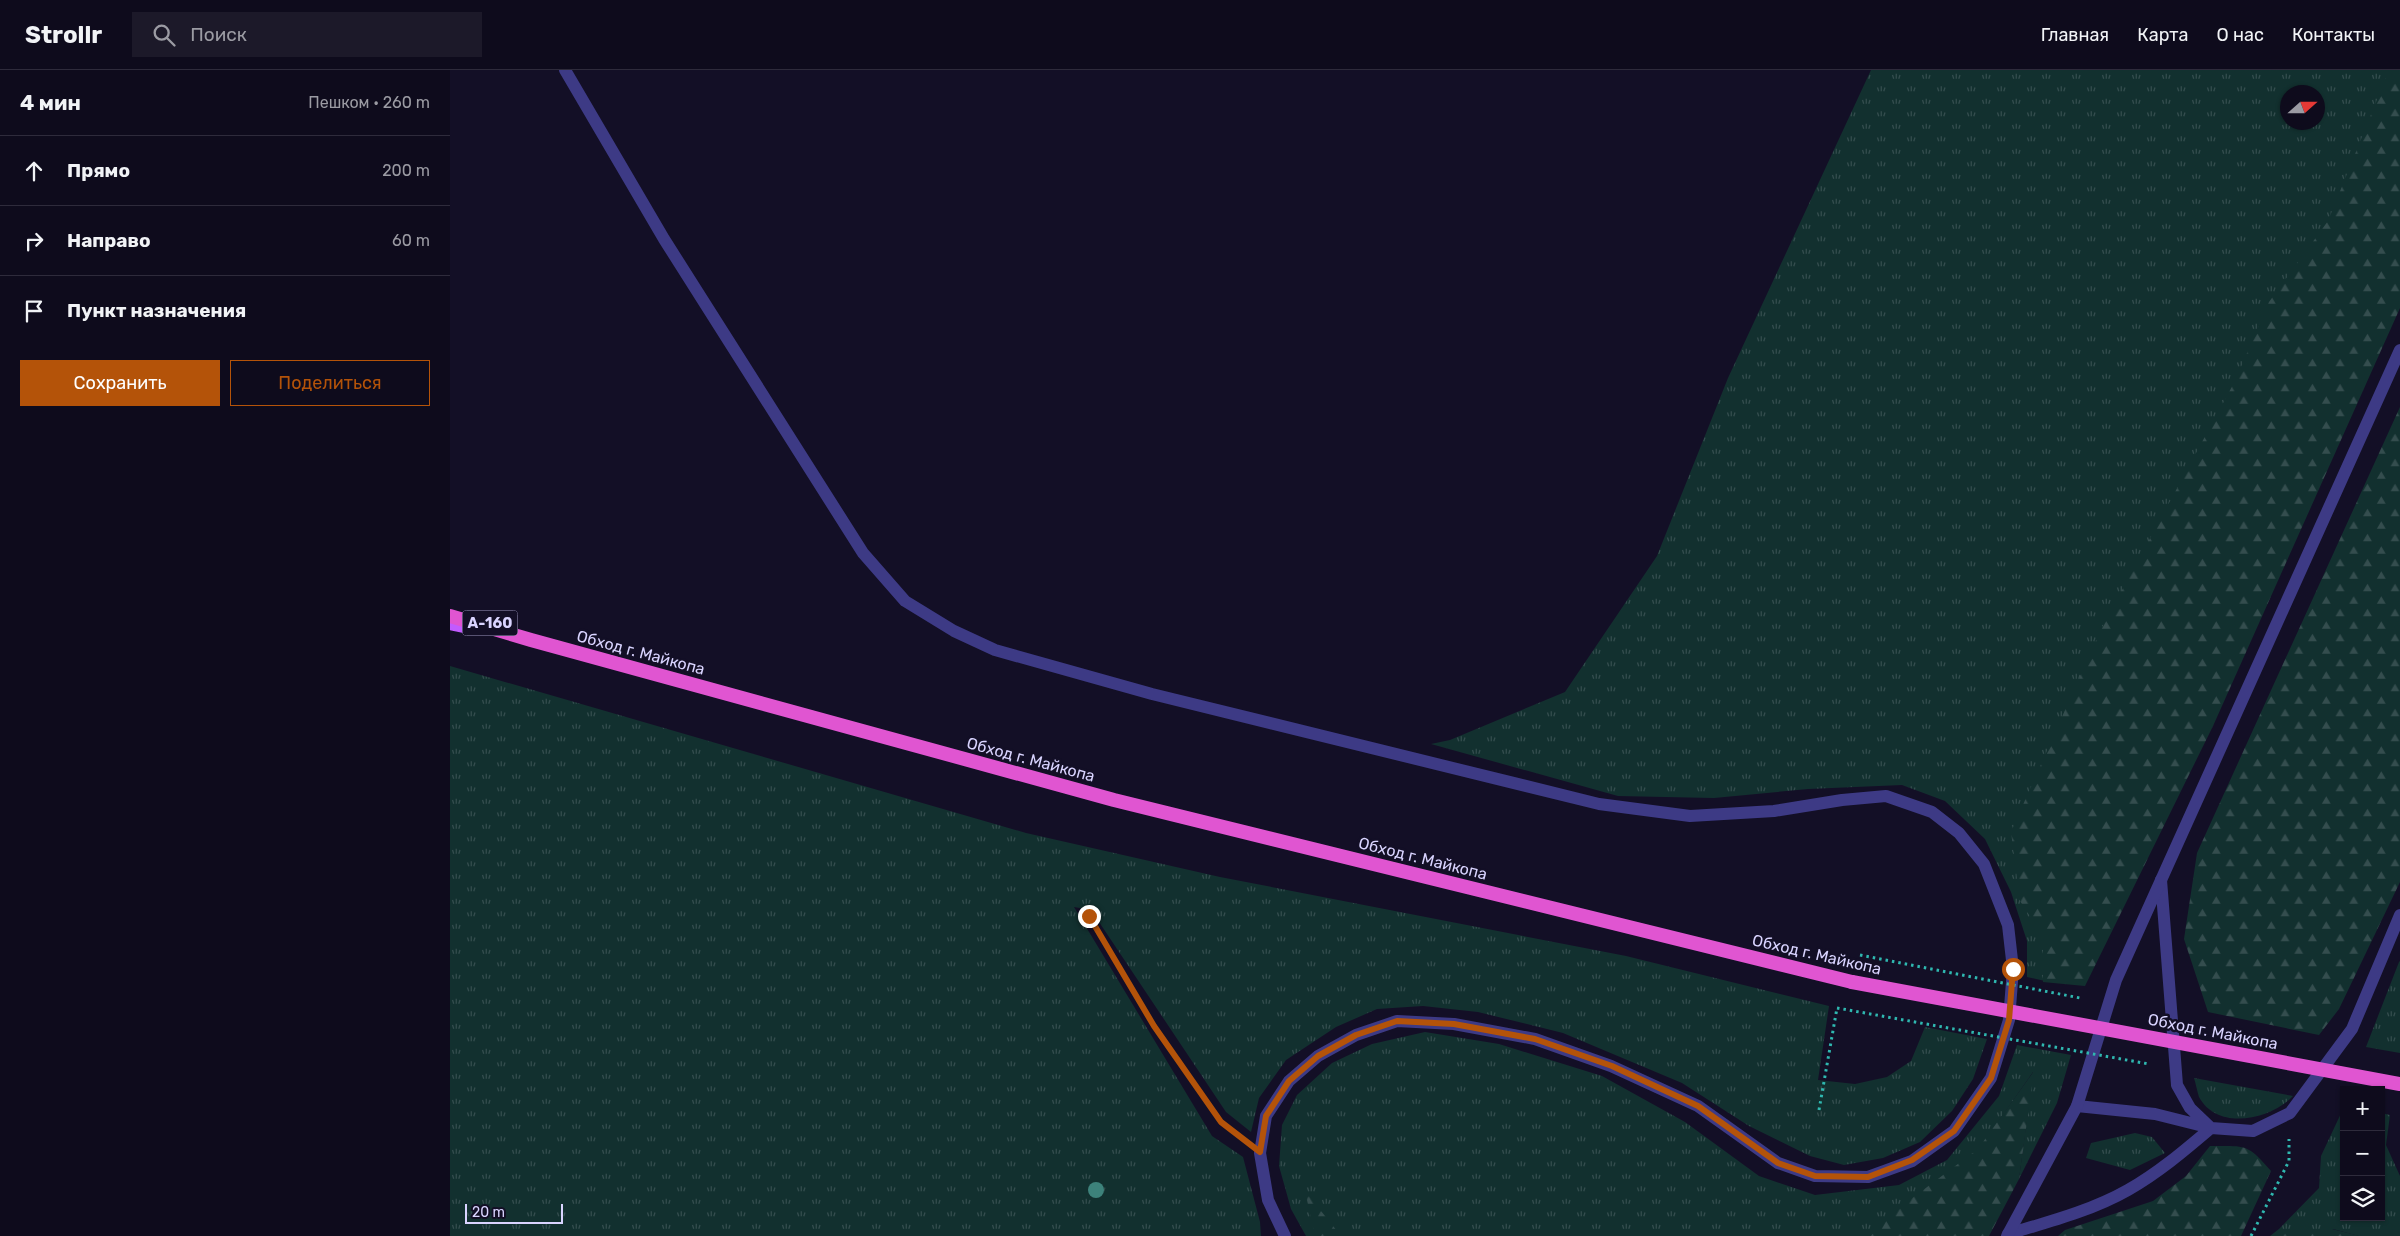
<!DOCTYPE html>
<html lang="ru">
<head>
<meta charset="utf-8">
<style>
	:root { --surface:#0e0b1c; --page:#1c1929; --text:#f1f3f6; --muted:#9b9ba3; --line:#2e2b3b; --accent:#b45309 }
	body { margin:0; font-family:Rubik,sans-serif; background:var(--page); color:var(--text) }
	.controls { position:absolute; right:15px; bottom:15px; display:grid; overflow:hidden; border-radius:0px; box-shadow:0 1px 4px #0004 }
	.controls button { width:45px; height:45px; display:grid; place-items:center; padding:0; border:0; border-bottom:1px solid var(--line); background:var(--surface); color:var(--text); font:25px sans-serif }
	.compass { position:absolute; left:1830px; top:15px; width:45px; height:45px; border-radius:50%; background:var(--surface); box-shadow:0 1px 4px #0004; rotate:69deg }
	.scale { position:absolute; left:15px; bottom:12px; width:98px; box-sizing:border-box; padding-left:5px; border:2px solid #d9d4ff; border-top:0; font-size:14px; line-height:18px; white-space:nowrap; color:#d9d4ff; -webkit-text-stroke:4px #130f26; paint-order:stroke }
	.stop { position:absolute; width:15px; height:15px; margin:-11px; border:4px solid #b45309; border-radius:50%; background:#fff }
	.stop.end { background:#b45309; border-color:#fff; box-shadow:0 1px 5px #0008 }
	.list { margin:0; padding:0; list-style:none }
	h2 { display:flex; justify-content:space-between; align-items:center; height:65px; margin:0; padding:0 20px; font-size:21px }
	h2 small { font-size:16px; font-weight:400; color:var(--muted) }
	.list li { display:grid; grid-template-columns:32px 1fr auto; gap:15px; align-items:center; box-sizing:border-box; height:70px; padding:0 20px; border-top:1px solid var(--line) }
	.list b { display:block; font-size:19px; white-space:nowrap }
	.list em { font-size:16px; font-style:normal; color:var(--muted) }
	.actions { display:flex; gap:10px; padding:15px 20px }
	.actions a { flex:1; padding:11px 0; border:1px solid var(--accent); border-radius:0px; text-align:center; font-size:18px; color:var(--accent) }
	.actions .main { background:var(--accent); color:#fff }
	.icon { flex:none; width:28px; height:28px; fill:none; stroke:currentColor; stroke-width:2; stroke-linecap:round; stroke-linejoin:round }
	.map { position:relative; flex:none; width:1950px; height:1166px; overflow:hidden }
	header { display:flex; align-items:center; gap:30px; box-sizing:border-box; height:70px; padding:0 25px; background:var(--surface); border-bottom:1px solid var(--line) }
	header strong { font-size:24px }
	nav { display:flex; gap:28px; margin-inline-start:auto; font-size:18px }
	.search { width:350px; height:45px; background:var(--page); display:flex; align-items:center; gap:12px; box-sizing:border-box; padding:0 18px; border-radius:0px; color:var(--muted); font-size:19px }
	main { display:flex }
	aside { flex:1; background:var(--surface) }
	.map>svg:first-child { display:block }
	.grass { fill:url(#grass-tufts); fill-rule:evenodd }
	.forest { fill:url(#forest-firs) }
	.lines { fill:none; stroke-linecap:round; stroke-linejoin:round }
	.path { stroke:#2fb8b0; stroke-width:3; stroke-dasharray:2.5 4; stroke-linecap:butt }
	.service { stroke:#3d3a85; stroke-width:12 }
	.minor { stroke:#3d3a85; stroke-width:12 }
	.primary { stroke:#c25bff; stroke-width:12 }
	.trunk { stroke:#e055d1; stroke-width:14 }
	.path-bridge { stroke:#2fb8b0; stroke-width:3; stroke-dasharray:2.5 4; stroke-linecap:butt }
	.trunk-bridge { stroke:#e055d1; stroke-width:14 }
	.tree { fill:#3d827b }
	.route { stroke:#b45309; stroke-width:6 }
	.labels { text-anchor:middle; stroke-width:5; stroke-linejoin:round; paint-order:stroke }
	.shield { fill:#130f26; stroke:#9e99be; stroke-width:1 }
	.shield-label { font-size:15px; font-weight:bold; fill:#d9d4ff }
	.street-label { font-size:16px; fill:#d9d4ff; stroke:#130f26 }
</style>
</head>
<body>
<header>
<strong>Strollr</strong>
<div class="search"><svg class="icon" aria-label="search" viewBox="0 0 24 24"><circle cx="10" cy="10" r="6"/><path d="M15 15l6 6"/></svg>Поиск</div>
<nav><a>Главная</a><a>Карта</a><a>О нас</a><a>Контакты</a></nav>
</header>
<main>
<aside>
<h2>4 мин<small>Пешком · 260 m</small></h2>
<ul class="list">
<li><svg class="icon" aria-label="ahead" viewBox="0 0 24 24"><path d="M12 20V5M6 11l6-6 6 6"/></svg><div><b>Прямо</b></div><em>200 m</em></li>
<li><svg class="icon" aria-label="right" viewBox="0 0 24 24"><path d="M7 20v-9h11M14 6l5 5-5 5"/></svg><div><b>Направо</b></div><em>60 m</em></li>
<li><svg class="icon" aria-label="arrive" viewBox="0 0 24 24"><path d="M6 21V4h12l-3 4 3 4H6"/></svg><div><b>Пункт назначения</b></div></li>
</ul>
<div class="actions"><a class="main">Сохранить</a><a>Поделиться</a></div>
</aside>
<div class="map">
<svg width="1950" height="1166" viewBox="0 0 1950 1166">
	<defs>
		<pattern id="grass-tufts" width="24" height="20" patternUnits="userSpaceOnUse" patternTransform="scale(1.25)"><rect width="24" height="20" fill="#12302f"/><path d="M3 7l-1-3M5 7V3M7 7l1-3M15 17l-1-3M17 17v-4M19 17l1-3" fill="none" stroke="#344d4e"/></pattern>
		<pattern id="forest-firs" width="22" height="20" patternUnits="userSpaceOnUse" patternTransform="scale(1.25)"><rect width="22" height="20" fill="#12302f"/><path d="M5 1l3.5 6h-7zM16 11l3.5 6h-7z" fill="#344d4e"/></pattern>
	</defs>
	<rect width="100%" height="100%" fill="#130f26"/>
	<path class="grass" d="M1421 0H1950L1595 867V911L1577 907V871L1561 822 1535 769 1495 731 1452 715 1358 719 1264 728 1168 726 981 674 1000 670 1115 622 1207 486 1278 308ZM1838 22H1868V52H1838Z
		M0 596 576 763 770 807 1176 886 1379 936 1368 1010 1405 1014 1437 1007 1461 991 1475 957 1537 969 1523 1009 1502 1041 1470 1072 1433 1088 1394 1095 1360 1086 1299 1056 1232 1013 1113 963 1028 942 973 936 927 939 886 957 836 990 809 1028 801 1062 776 1042 641 840 624 837 762 1066 793 1087 810 1152 811 1166H0Z
		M1950 891V983L1916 977 1949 892Z
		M975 962 1049 974 1152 1006 1235 1052 1309 1106 1365 1125 1449 1115 1497 1090 1549 1026 1567 975 1621 985 1607 1033 1569 1109 1583 1002 1529 1079 1421 1166H856L841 1139 829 1096 832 1055 847 1025 882 993 922 974Z
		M1744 1008 1843 1026C1821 1049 1768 1062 1749 1027 1747 1021 1746 1014 1744 1008Z
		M1894 1037V1147H1931V1043L1940 1045 1936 1075 1950 1106V1166H1909L1883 1159H1829L1869 1118 1871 1086Z
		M1685 1063 1702 1067 1715 1083 1680 1100 1636 1088 1641 1073Z"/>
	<path class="forest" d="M1939 0H1950V238L1763 656 1635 916 1593 912V866L1570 831 1561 762 1651 559 1785 311 1819 232 1878 151Z
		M1950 337V812L1889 939 1869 965 1758 942 1734 869 1747 783Z
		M1584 1001 1569 1109 1539 1166H1420L1453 1135 1528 1079Z
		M1760 1076C1796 1076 1797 1073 1821 1101L1791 1166H1608L1615 1160 1703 1131 1736 1106Z
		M855 1121 891 1166H865Z
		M1829 1159H1882L1910 1166H1820Z"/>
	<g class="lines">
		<path class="path" d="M639 846 704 956 771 1052 788 1065
			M1369 1040 1387 938
			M1801 1166 1839 1091V1069"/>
		<path class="service" d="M1627 1036 1705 1044 1761 1058 1803 1061 1840 1043 1902 959 1950 845
			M1558 1164C1598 1152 1641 1141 1678 1120 1708 1103 1734 1081 1761 1058L1740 1038 1727 1015 1711 810"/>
		<path class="minor" d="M115 0 214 169 413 483 455 531 504 561 545 580 702 624 1149 734 1240 746 1324 741 1392 730 1436 726 1482 742 1509 763 1534 794 1558 855 1563 899 1559 950 1541 1008 1504 1061 1462 1091 1418 1107 1365 1106 1328 1093 1248 1036 1161 996 1085 969 1004 954 947 951 906 965 868 986 839 1011 816 1046 810 1083 818 1130 835 1166
			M1557 1166 1627 1036 1666 910 1950 280"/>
		<path class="primary" d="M0 554 29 560"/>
		<path class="trunk" d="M0 546 81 570 664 730 1402 912"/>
		<path class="path-bridge" d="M1410 885 1630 928
			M1387 938 1699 994"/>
		<path class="trunk-bridge" d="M1402 912 1950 1014"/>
	</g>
	<circle class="tree" cx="646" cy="1120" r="8"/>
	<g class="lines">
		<path class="route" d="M639 846 704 956 771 1052 810 1082 816 1046 839 1011 868 986 906 965 947 951 1004 954 1085 969 1162 996 1248 1036 1328 1093 1365 1106 1418 1107 1462 1090 1504 1061 1541 1008 1559 950 1563 899"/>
	</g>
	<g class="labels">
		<rect class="shield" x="12.5" y="540.5" width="55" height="25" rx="4"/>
		<g class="shield-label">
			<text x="40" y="558">А-160</text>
		</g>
		<g class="street-label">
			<text transform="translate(191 582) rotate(15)" y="6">Обход г. Майкопа</text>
			<text transform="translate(581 689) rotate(15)" y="6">Обход г. Майкопа</text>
			<text transform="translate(973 788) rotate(14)" y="6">Обход г. Майкопа</text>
			<text transform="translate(1367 884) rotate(13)" y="6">Обход г. Майкопа</text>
			<text transform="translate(1763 961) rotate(11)" y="6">Обход г. Майкопа</text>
		</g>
	</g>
</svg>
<div class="controls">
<button>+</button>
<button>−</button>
<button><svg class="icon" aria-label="layers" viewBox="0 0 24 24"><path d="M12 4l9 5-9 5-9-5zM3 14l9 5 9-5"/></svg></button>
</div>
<svg class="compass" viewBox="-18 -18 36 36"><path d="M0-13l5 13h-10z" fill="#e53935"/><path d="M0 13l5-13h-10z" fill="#9b9ba3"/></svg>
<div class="scale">20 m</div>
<div class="stop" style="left:1563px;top:899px"></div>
<div class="stop end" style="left:639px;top:846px"></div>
</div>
</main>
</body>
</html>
